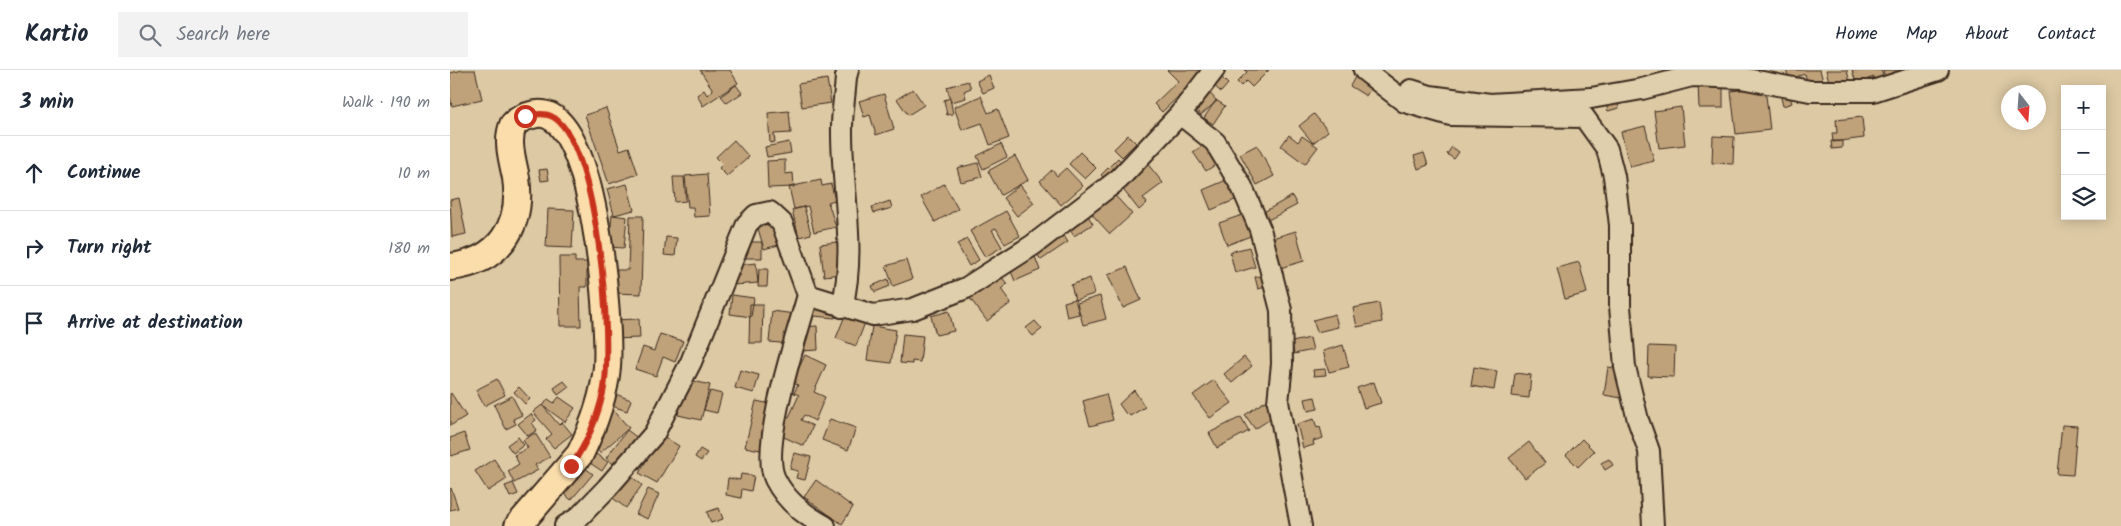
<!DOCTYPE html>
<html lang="en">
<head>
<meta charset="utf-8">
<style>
	:root { --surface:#fff; --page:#f2f2f3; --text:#1f2937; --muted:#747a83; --line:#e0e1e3 }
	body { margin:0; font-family:Kalam,sans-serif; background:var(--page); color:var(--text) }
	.controls { position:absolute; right:15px; top:15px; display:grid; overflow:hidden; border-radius:0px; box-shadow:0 2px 12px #0003 }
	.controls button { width:45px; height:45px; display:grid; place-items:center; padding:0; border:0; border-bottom:1px solid var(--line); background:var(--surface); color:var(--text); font:25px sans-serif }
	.compass { position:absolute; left:1551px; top:15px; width:45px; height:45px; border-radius:50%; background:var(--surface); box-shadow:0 2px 12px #0003; rotate:163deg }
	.stop { position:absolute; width:15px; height:15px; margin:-11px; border:4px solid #c8321e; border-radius:50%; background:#fff }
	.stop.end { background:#c8321e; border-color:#fff; box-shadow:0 1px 5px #0008 }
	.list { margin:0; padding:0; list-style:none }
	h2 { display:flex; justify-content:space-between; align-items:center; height:65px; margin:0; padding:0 20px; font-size:21px }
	h2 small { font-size:16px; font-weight:400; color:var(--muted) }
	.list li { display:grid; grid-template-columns:32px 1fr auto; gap:15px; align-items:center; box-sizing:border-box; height:75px; padding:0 20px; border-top:1px solid var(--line) }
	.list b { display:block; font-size:19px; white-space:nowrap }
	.list em { font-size:16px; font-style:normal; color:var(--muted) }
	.icon { flex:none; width:28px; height:28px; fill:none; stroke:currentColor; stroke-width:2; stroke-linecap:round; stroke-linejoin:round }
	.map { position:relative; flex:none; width:1671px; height:456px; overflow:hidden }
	header { display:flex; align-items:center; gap:30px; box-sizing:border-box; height:70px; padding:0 25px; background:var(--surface); border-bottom:1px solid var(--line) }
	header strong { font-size:24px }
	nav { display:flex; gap:28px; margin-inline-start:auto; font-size:18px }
	.search { width:350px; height:45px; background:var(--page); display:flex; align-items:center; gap:12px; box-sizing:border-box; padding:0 18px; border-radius:0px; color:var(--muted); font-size:19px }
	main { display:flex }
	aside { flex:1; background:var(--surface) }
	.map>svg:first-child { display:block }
	.building { fill:#c0a27a; stroke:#3b2a1e }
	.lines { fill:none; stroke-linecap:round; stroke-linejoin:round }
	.minor-casing { stroke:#3b2a1e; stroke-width:24 }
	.major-casing { stroke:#3b2a1e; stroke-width:30 }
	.minor { stroke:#e0cfac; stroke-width:20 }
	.major { stroke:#faddab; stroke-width:26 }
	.route { stroke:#c8321e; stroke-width:6 }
</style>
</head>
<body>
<header>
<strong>Kartio</strong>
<div class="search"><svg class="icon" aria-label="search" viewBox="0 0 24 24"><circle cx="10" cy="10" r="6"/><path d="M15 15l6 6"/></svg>Search here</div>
<nav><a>Home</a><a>Map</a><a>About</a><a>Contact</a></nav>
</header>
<main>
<aside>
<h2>3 min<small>Walk · 190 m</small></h2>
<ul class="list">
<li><svg class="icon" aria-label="ahead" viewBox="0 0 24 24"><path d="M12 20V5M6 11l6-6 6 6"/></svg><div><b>Continue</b></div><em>10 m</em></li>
<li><svg class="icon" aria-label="right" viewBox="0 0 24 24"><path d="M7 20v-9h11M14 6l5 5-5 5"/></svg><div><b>Turn right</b></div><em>180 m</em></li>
<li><svg class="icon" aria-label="arrive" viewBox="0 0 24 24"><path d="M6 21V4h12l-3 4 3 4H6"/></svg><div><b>Arrive at destination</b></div></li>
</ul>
</aside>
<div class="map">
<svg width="1671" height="456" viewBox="0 0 1671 456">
	<rect width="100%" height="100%" fill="#ddc9a4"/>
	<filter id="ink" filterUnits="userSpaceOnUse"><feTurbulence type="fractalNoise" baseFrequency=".02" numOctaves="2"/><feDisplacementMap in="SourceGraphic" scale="10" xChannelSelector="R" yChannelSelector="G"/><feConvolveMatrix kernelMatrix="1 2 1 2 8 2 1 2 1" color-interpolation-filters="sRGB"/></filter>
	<g filter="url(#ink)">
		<path class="building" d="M13 0H25L32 29 2 36 0 26V3Z
			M250 0H280L288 13 253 36 247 25 254 20 257 25 263 20Z
			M717 0H749L752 4 712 42 704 34 728 11Z
			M795 0H819L802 17 796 11 791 16 787 12 797 2Z
			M1336 0H1370L1373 11 1358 15 1355 4 1339 9Z
			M1376 0H1397L1400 13 1381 19Z
			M1402 0H1431L1434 8 1426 11 1424 7 1406 13Z
			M1433 0H1455L1435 7Z
			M914 4 925 11 916 26 900 16 905 7 910 10Z
			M539 5 544 18 533 23 527 11Z
			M769 5 778 14 771 22 761 13Z
			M377 9 381 33 352 37 348 14Z
			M518 11 521 18 514 21 516 28 501 32 497 17Z
			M1273 11V38H1249L1248 12Z
			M286 15 292 23 277 33 271 26Z
			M1315 17 1320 60 1286 64 1281 21Z
			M463 19 474 35 458 45 447 29Z
			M756 19 767 31 751 45 740 32Z
			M434 24 444 59 426 65 420 45 414 47 409 31Z
			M1339 25 1342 33 1333 36 1331 28Z
			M531 26 538 43 548 39 559 68 540 75 532 53 512 60 504 37Z
			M1166 27 1169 38 1158 41 1155 31Z
			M500 28 503 44 497 45 494 30Z
			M766 30 775 36 763 54 754 48Z
			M1231 37 1235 75 1209 78 1204 41Z
			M156 38 170 80 179 77 188 104 159 114 135 45Z
			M339 41 341 63 324 64 325 72 320 73 318 43Z
			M864 44 878 61 863 73 849 56Z
			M1412 47 1414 68 1383 72 1382 63H1387L1386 50Z
			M1195 56 1204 91 1180 97 1171 62Z
			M678 65 686 73 672 87 664 79Z
			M839 65 848 72 852 66 868 77 855 94 831 76Z
			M1263 66 1284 67 1283 94 1262 93Z
			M284 70 299 87 277 106 269 98 273 94 266 87Z
			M761 70 774 89 756 101 743 82Z
			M1381 71H1392V78L1382 79Z
			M339 72 341 83 317 87 315 77Z
			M551 74 557 87 533 99 527 86Z
			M807 75 824 106 807 115 790 84Z
			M1002 77 1009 82 1004 89 997 84Z
			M630 82 646 98 635 109 619 94Z
			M974 83 978 95 968 99 964 86Z
			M565 86 578 110 551 125 538 101Z
			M692 87 713 113 693 128 697 133 689 140 671 117 690 103 683 94Z
			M668 88 676 97 659 113 651 105Z
			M335 90V104L343 103 344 117 318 118 317 91Z
			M528 93 532 107 511 112 507 98Z
			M616 98 633 116 611 135 590 111 602 100 607 106Z
			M97 99 99 110 91 111 89 100Z
			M257 104 260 146 244 147 243 137H238L235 106Z
			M223 107H234L236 131 225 132Z
			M779 109 787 129 761 140 753 120Z
			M371 110 372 116 381 114 385 130 378 132 386 157 364 162 358 136 344 139 339 117Z
			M177 114 184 140 164 145 157 119Z
			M494 114 508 139 485 152 471 127Z
			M570 115 584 133 567 146 553 128Z
			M660 120 682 144 660 164 638 140Z
			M842 126 847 135 816 151 812 143Z
			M9 128 16 164 2 167 0 130Z
			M440 131 442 138 424 143 422 137Z
			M354 137 361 164 349 167 342 140Z
			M98 139 124 140 122 178 96 177Z
			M556 141 570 166 555 174 546 158 542 160 552 177 535 187 520 161Z
			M635 141 643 154 624 166 615 152Z
			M795 144 803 165 777 175 769 153Z
			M162 145 177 147 174 178 159 177Z
			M180 146H193L191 224 163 223 164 200H178Z
			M325 150 332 174 314 179 307 155Z
			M846 161 854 191 830 198 822 168Z
			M611 162 618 172 591 190 584 179Z
			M216 167 227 168 225 186 214 185Z
			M517 169 529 190 519 196 507 174Z
			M293 172H312V188H293Z
			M387 172 391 204 374 206 370 174Z
			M799 177 805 197 785 203 780 182Z
			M584 184 590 200 565 211 558 194Z
			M109 187H125V192H137V217H130L131 256H110Z
			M456 190 462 209 443 216 436 196Z
			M1129 192 1137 223 1115 229 1107 198Z
			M306 193 308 213 284 215 283 206 290 205 288 195Z
			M677 197 691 230 673 238 658 205Z
			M309 199H318L317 217H308Z
			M548 202 557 214 551 219 561 233 537 251 519 227Z
			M821 203 824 215 808 219 805 207Z
			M640 208 644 224 625 230 621 215Z
			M438 209 440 216 425 222 422 216Z
			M282 225 304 228 301 247 280 244Z
			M650 226 656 249 633 255 627 233Z
			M625 229 629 244 617 247 614 232Z
			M929 233 932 252 907 257 903 238Z
			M300 234H313L312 273H299Z
			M364 235 386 237 385 248 364 246Z
			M322 241 345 244 341 274 319 272Z
			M499 241 504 261 486 265 481 246Z
			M396 243 416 250 406 276 386 268Z
			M885 244 888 257 867 262 863 250Z
			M189 249 190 268 162 269V250Z
			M585 251 592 259 583 266 576 258Z
			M367 256 368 280 351 281 350 257Z
			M422 256 446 260 441 293 417 290Z
			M210 264 233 271 225 292 213 287 206 306 185 299 193 277 204 281Z
			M453 264 473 266 470 292 462 291V294L450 293Z
			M860 268 863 280 844 284 842 272Z
			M893 275 899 297 879 302 873 281Z
			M1199 276 1225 277 1224 307 1198 306Z
			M355 285 376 295 364 322 375 327 365 351 354 345 351 350 363 356 354 376 327 364 336 346 339 347 349 325 344 323 348 315 342 313Z
			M794 287 802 296 782 313 774 304Z
			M1024 297 1047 301 1044 320 1021 316Z
			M1158 297 1171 299 1174 310 1172 328 1154 325Z
			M875 299 876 305 864 306 863 300Z
			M290 300 309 305 304 323 285 318Z
			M1065 303 1081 305 1079 328 1062 326Z
			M47 309 55 325 34 336 26 320Z
			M236 309 260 315 251 350 228 345Z
			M764 310 782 333 760 348 743 325Z
			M114 311 119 317 108 325 104 318Z
			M924 312 931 333 914 338 907 318Z
			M69 317 80 329 75 334 64 322Z
			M684 320 695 337 680 346 678 343 676 344 669 334Z
			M260 321 272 324 267 343 254 340Z
			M1 323 16 346 0 356V324Z
			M163 323 181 330 177 341 159 335Z
			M656 324 663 350 640 356 633 331Z
			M62 326 72 345 63 349 66 354 56 359 44 335Z
			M109 327 125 338 115 352 93 336 98 329 104 333Z
			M865 327 868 339 858 341 855 329Z
			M306 331 321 334 310 380 295 377Z
			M815 331 825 346 805 359 795 345Z
			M92 335 109 355 112 352 122 364 104 378 96 369 102 364 83 342Z
			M160 336 179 358 150 383 139 371 156 356 148 347Z
			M81 344 86 350 82 353 87 360 78 366 68 354Z
			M791 347 799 361 767 378 759 363Z
			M380 349 406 358 398 380 372 370Z
			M864 349 867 358 870 357 873 368 863 371 864 375 853 378 847 354Z
			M1612 355 1627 356 1623 405 1607 404Z
			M177 360 189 369 167 397 156 388Z
			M14 363 20 380 1 386 0 368Z
			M85 363 100 387 85 395 88 400 64 413 58 401 69 394 64 385 78 378 73 370Z
			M211 365 229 376 207 413 189 403Z
			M68 367 74 375 63 383 57 375Z
			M1132 369 1144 381 1128 397 1116 385Z
			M1079 372 1095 393 1075 408 1059 388Z
			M250 379 257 383 251 391 245 387Z
			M143 382 158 392 152 401 137 391Z
			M344 383 361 387 355 410 346 408 348 401 340 399Z
			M44 389 57 409 38 421 25 401Z
			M1159 389 1163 395 1155 400 1151 393Z
			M130 394 143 404 121 430 109 419Z
			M177 403 192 415 176 438 160 426Z
			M291 404 304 406 301 421 292 419 291 428 276 425 278 408 290 410Z
			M366 410 403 437 392 454 354 427Z
			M63 413 68 424 60 427 55 416Z
			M1 418 8 438 0 440V419Z
			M198 419 209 424 198 449 186 444Z
			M269 438 273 449 261 453 257 442Z"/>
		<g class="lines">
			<defs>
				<path id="minor" d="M914 0 955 32 1000 45 1134 47 1157 79 1164 106 1170 155V236L1175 297 1188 350 1199 381 1203 456
					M961 20 980 26 1040 34 1141 28 1192 19 1242 6 1291 8 1360 21H1423L1488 0
					M730 44 765 72 792 117 810 159 831 240 832 294 828 332 851 456
					M358 225C348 262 309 377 325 409 336 431 354 445 375 456
					M392 237C407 178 391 117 392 57 392 41 395 24 396 7L398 0
					M115 456 128 448 157 418 204 364 241 292 297 154 306 145 320 142 332 153 358 225 423 245 463 239 516 218 583 175 669 109 730 44 764 0"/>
				<path id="major" d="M0 197C49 192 73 156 66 108 63 91 56 72 63 55 69 48 77 46 86 44 146 35 160 256 157 297 154 327 143 357 130 384L68 456"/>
			</defs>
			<use href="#minor" class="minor-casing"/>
			<use href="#major" class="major-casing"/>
			<use href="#minor" class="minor"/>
			<use href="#major" class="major"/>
		</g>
	</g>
	<g class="lines" filter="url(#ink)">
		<path class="route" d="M75 46C83 45 93 42 101 46 148 67 164 276 153 323 147 349 136 375 121 396"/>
	</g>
</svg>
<div class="controls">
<button>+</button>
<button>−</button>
<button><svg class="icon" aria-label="layers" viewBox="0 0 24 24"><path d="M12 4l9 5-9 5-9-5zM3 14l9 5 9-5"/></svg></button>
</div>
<svg class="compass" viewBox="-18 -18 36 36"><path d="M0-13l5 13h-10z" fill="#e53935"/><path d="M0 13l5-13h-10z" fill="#747a83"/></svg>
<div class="stop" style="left:75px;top:46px"></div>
<div class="stop end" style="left:121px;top:396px"></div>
</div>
</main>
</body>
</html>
